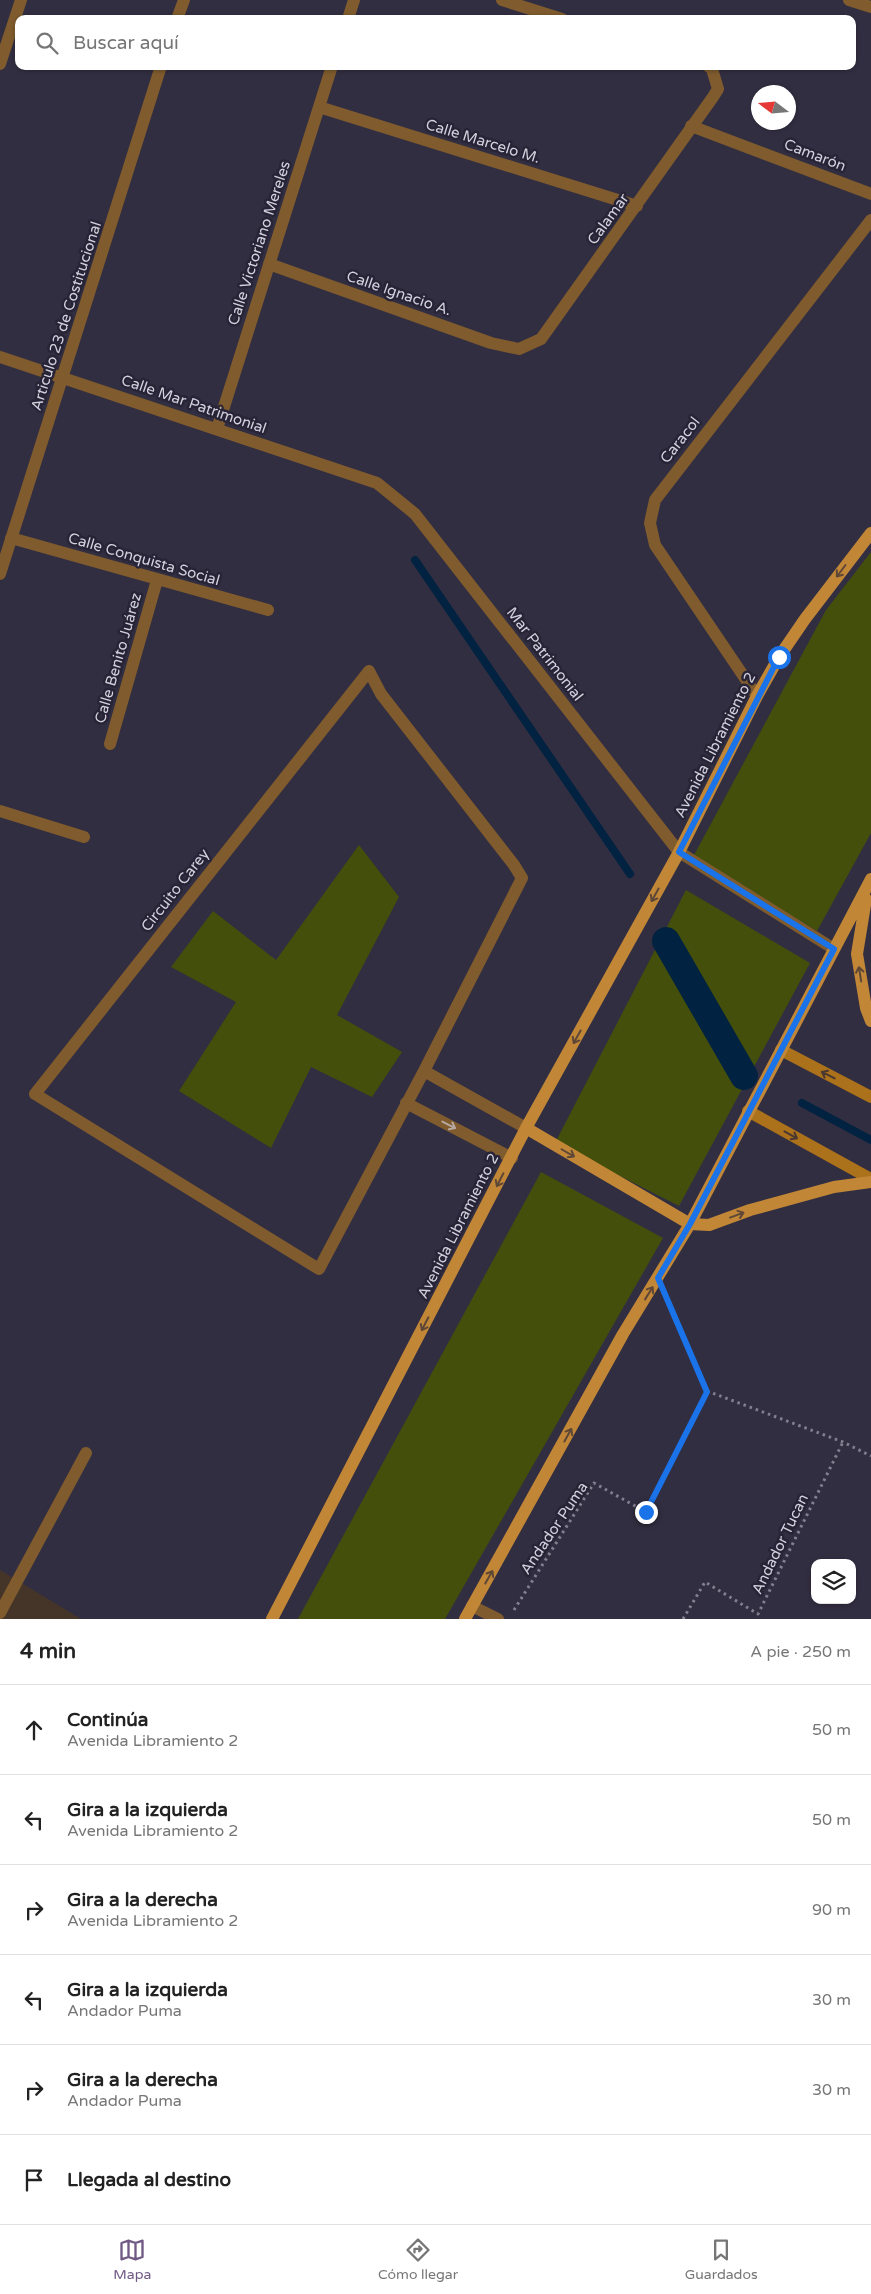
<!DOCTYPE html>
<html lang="es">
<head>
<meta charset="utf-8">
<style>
	:root { --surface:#fff; --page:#f2f2f2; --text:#222; --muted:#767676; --line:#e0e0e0; --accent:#715985 }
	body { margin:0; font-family:"Varela Round",sans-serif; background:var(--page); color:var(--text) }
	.controls { position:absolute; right:15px; bottom:15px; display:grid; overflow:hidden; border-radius:10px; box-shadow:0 1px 4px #0004 }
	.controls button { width:45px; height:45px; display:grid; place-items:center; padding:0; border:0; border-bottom:1px solid var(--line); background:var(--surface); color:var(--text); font:25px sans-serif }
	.compass { position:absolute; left:751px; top:85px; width:45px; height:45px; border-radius:50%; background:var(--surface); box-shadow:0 1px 4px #0004; rotate:286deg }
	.stop { position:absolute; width:15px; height:15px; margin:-11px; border:4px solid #1a73e8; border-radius:50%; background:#fff }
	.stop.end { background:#1a73e8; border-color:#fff; box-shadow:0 1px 5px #0008 }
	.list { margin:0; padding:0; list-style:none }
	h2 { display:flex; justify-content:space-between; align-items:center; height:65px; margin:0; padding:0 20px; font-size:21px }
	h2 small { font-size:16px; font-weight:400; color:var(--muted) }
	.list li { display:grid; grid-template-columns:32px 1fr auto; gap:15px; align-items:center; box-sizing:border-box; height:90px; padding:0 20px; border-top:1px solid var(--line) }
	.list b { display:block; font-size:19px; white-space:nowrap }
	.list p { margin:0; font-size:16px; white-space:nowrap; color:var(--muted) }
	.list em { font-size:16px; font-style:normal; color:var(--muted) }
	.icon { flex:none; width:28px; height:28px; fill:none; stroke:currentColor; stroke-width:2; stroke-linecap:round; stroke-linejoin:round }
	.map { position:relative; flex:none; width:871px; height:1619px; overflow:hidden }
	.search { position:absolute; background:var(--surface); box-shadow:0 1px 4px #0004; left:15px; right:15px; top:15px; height:55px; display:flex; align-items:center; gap:12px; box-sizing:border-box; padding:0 18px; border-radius:10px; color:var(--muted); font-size:19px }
	.sheet { height:605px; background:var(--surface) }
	nav { display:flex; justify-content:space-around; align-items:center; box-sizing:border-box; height:70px; border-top:1px solid var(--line); background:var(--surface); font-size:14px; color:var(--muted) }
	nav a { display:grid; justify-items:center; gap:2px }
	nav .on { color:var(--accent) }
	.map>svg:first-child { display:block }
	.industrial { fill:#453529 }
	.green { fill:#434f0b }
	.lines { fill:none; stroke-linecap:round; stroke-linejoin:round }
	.stream { stroke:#012240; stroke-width:8 }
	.canal { stroke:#012240; stroke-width:28 }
	.path { stroke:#827f8f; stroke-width:3; stroke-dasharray:2.5 4; stroke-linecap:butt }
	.lane { stroke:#7f5b2d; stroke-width:12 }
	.street { stroke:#7f5b2d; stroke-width:12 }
	.secondary { stroke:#ab711b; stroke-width:12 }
	.primary { stroke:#c18737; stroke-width:12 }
	.oneway { stroke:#5e4737 }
	.oneway2 { stroke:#493730 }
	.oneway3 { stroke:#b6a8a0 }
	.route { stroke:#1a73e8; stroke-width:6 }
	.labels { text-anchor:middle; stroke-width:5; stroke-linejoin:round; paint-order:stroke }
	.street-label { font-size:15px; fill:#d3d1de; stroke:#282437 }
</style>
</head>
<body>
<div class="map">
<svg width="871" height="1619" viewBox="0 0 871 1619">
	<rect width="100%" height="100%" fill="#322e41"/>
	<path class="industrial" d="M0 1570 81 1619H0Z"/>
	<path class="green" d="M871 552V833L817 931 693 857 826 610Z
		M359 845 399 897 337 1015 402 1052 372 1097 311 1067 271 1148 179 1091 236 1002 171 967 213 911 276 960Z
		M686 890 810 963 679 1206 555 1143Z
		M541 1172 663 1238 445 1619H298Z"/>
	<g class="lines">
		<path class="stream" d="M415 560 630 874
			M802 1103 871 1140"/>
		<path class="canal" d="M666 941 744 1076"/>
		<path class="path" d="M707 1391 843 1442 871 1456
			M514 1610 594 1483 646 1512 707 1391 667 1298
			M683 1619 705 1582 758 1614 843 1442"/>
		<path class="lane" d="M0 1613 86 1453"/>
		<path class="street" d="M502 0 562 19
			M849 0 871 7
			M177 19 184 0
			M348 19 354 0
			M0 64 21 0
			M319 107 637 206
			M691 126 871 194
			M269 264 491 343 519 349 541 339 713 97 718 89 712 69 708 66
			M0 357 377 483 415 514 679 852 834 949
			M217 429 332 66
			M11 538 268 610
			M0 574 161 66
			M369 671 381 694 514 865 522 878 424 1071 319 1269 35 1094Z
			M757 696 655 545 650 523 655 500 871 220
			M110 744 157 580
			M0 811 84 837
			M424 1071 526 1128
			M406 1103 512 1158
			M472 1606 498 1619"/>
		<path class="secondary" d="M781 1050 871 1097
			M748 1111 871 1179"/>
		<path class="primary" d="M866 899 857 954 866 1008 871 1021
			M526 1128 690 1224 709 1225 750 1210 834 1187 871 1182
			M272 1619 526 1128 679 852 757 696 779 657 805 619 871 533
			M465 1619 623 1334 690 1224 871 879"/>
	</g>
	<defs><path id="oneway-shaft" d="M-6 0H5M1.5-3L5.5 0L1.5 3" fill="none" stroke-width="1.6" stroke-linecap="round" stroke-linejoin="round" transform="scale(1.25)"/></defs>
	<g class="oneway">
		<use href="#oneway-shaft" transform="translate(841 571) rotate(127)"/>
		<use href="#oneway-shaft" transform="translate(655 895) rotate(119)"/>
		<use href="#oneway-shaft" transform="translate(860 974) rotate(-99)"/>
		<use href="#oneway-shaft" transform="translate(577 1037) rotate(119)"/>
		<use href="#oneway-shaft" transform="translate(568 1153) rotate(30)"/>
		<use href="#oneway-shaft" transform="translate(500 1180) rotate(117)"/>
		<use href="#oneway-shaft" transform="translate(737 1215) rotate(-20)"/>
		<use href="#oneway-shaft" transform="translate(649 1293) rotate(-58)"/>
		<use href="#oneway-shaft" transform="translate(425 1324) rotate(117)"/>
		<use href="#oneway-shaft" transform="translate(568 1435) rotate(-61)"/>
		<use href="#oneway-shaft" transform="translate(489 1577) rotate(-60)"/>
	</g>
	<g class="oneway2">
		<use href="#oneway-shaft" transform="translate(828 1075) rotate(-153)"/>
		<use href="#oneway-shaft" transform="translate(791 1135) rotate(29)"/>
	</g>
	<use class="oneway3" href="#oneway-shaft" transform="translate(449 1125) rotate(27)"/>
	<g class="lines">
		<path class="route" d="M646 1512 707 1392 658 1278 690 1224 834 949 679 852 779 657"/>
	</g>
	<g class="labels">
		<g class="street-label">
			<text transform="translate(483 141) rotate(17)" y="5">Calle Marcelo M.</text>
			<text transform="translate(815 155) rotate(21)" y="5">Camarón</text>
			<text transform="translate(608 219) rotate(-54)" y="5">Calamar</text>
			<text transform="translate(259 243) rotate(-72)" y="5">Calle Victoriano Mereles</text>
			<text transform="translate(399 293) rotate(19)" y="5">Calle Ignacio A.</text>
			<text transform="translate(66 316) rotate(-72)" y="5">Articulo 23 de Costitucional</text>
			<text transform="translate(194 404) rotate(19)" y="5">Calle Mar Patrimonial</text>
			<text transform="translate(680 440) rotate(-52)" y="5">Caracol</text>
			<text transform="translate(144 559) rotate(16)" y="5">Calle Conquista Social</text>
			<text transform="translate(545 654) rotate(52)" y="5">Mar Patrimonial</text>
			<text transform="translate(118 658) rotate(-74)" y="5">Calle Benito Juárez</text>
			<text transform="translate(715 745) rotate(-63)" y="5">Avenida Libramiento 2</text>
			<text transform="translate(175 890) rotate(-52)" y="5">Circuito Carey</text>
			<text transform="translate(458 1226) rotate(-63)" y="5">Avenida Libramiento 2</text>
			<text transform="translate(554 1528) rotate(-56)" y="5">Andador Puma</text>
			<text transform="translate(780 1544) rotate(-64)" y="5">Andador Tucan</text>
		</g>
	</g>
</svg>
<div class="controls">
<button><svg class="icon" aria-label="layers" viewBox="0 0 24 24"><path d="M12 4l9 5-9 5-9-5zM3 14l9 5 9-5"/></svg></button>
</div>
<svg class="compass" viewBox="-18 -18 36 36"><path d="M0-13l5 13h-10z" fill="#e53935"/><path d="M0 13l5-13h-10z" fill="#767676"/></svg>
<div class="stop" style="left:779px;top:657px"></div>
<div class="stop end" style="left:646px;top:1512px"></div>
<div class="search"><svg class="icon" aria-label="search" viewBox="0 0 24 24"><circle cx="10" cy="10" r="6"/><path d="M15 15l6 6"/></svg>Buscar aquí</div>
</div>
<section class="sheet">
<h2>4 min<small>A pie · 250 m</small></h2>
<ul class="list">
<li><svg class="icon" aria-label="ahead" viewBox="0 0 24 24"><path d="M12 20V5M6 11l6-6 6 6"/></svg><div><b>Continúa</b><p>Avenida Libramiento 2</p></div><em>50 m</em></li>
<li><svg class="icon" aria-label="left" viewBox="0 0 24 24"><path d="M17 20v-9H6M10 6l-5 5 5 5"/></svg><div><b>Gira a la izquierda</b><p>Avenida Libramiento 2</p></div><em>50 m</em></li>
<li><svg class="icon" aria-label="right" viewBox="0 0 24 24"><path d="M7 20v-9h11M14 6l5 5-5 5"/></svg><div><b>Gira a la derecha</b><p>Avenida Libramiento 2</p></div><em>90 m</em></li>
<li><svg class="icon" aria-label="left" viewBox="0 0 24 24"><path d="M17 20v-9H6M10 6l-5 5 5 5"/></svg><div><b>Gira a la izquierda</b><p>Andador Puma</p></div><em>30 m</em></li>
<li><svg class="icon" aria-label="right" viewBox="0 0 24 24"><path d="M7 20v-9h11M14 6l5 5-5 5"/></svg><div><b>Gira a la derecha</b><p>Andador Puma</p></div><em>30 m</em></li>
<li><svg class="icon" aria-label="arrive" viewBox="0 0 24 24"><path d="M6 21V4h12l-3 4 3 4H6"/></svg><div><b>Llegada al destino</b></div></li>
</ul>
</section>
<nav>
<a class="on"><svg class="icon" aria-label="map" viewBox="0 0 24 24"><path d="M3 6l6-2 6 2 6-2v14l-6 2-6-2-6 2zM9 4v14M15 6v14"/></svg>Mapa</a>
<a><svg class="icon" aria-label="directions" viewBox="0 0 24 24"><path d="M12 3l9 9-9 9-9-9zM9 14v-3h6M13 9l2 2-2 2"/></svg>Cómo llegar</a>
<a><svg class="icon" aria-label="saved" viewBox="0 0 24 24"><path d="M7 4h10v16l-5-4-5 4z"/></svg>Guardados</a>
</nav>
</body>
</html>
